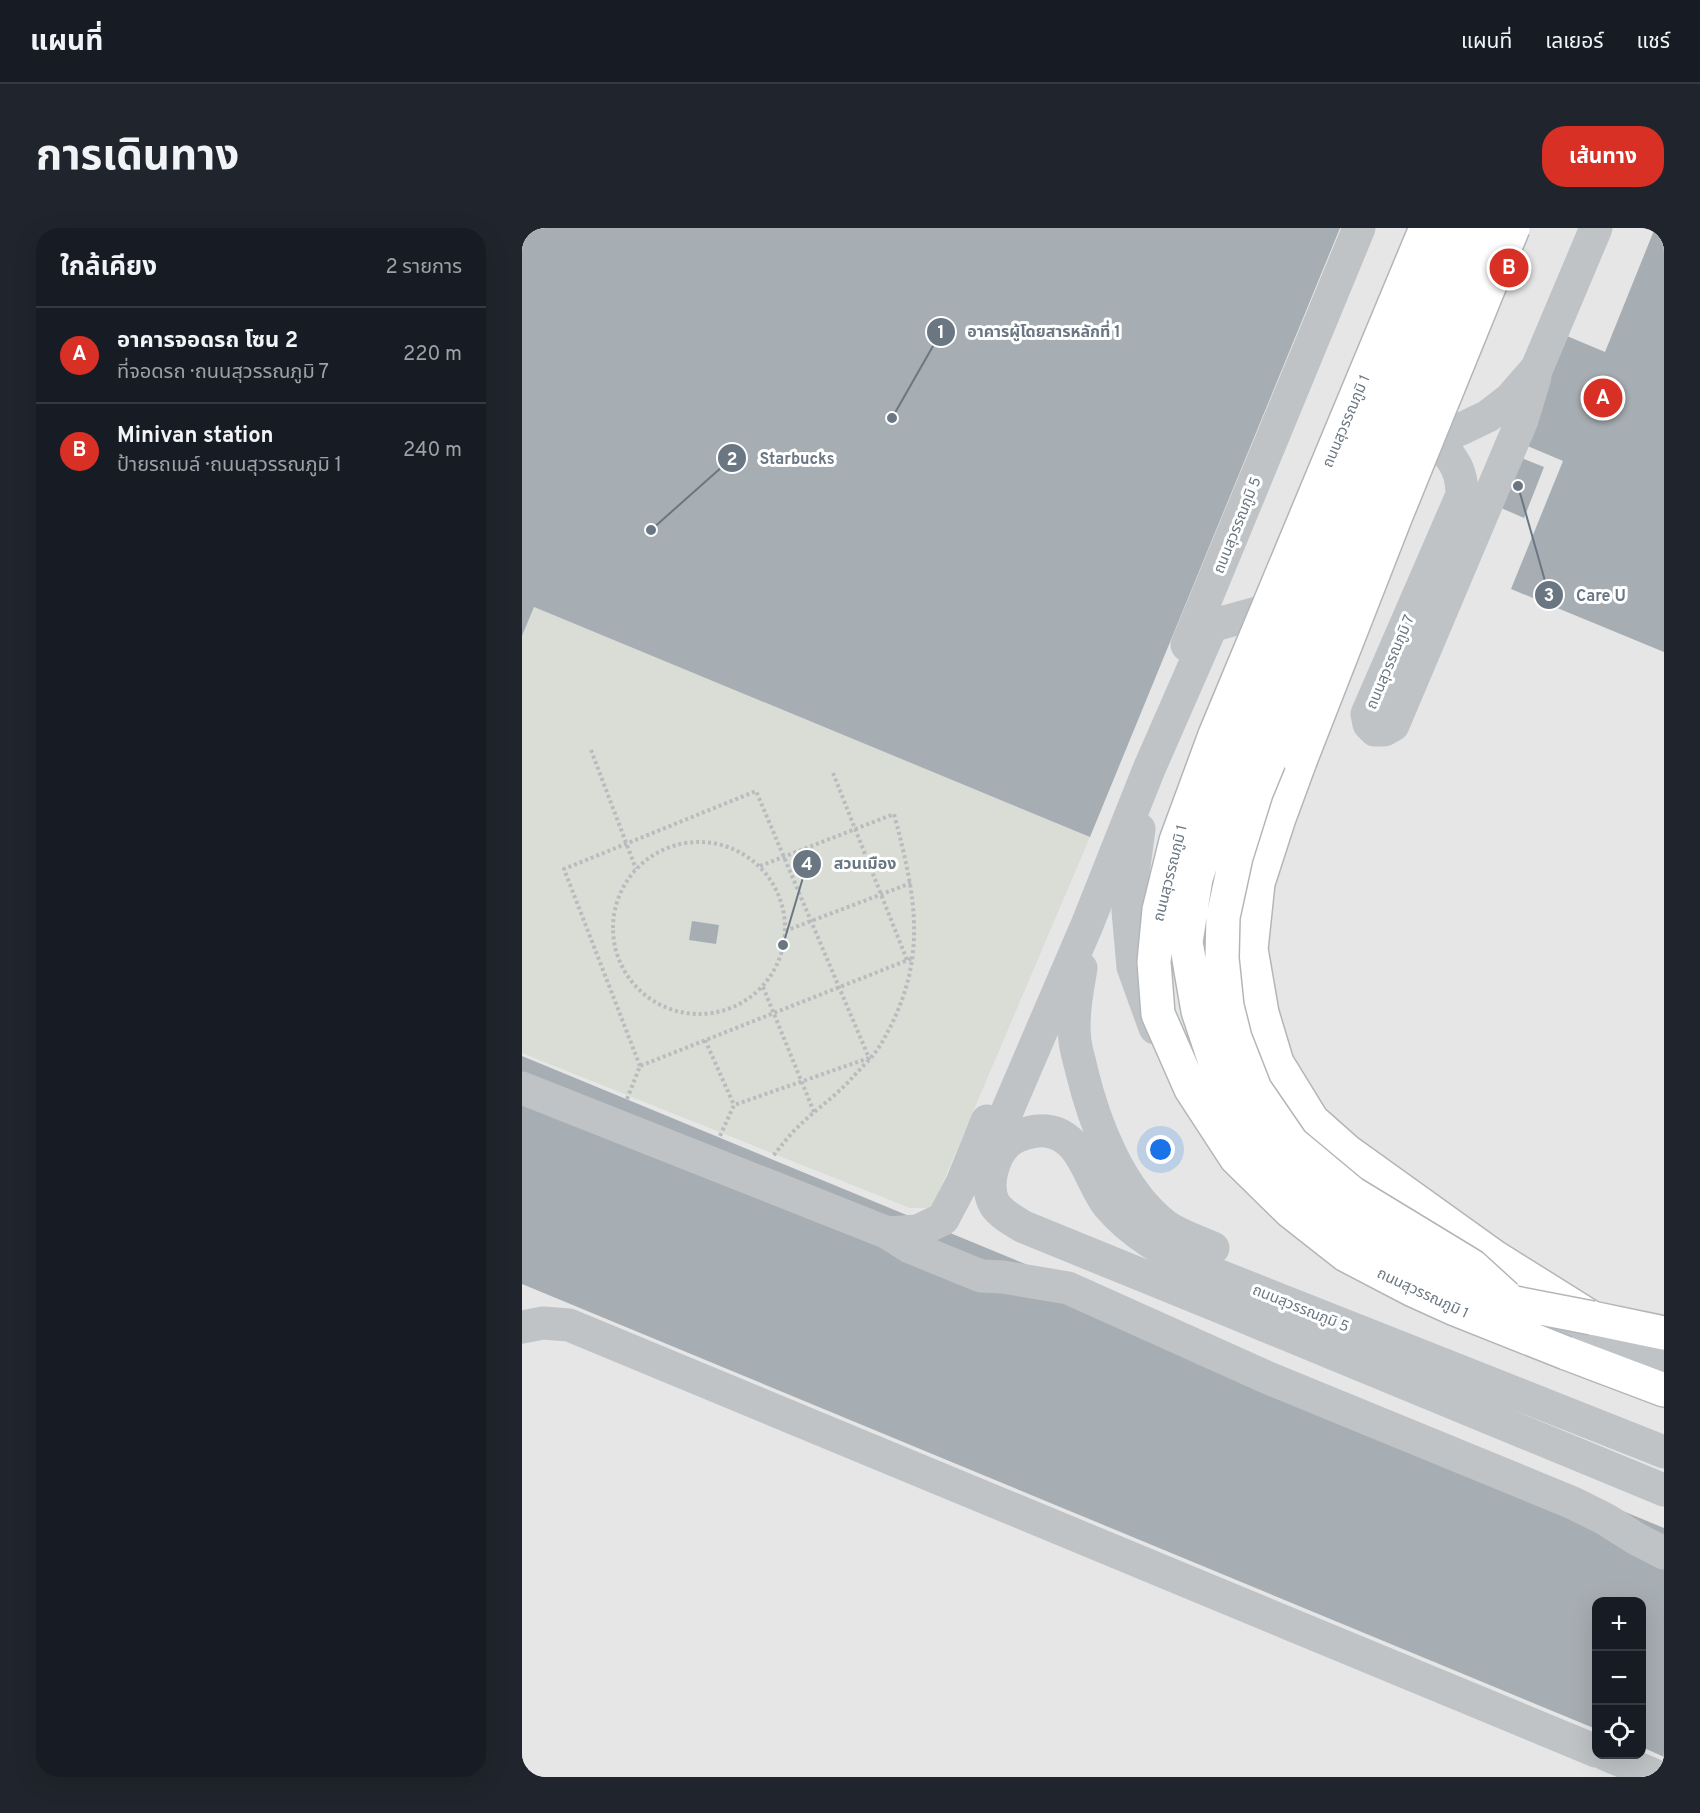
<!DOCTYPE html>
<html lang="th">
<head>
<meta charset="utf-8">
<style>
	:root { --surface:#171b24; --page:#20242c; --text:#f1f3f6; --muted:#9ea1a6; --line:#363941; --accent:#d93025 }
	body { margin:0; font-family:Overpass,"Noto Sans Thai",sans-serif; background:var(--page); color:var(--text) }
	.controls { position:absolute; right:18px; bottom:18px; display:grid; overflow:hidden; border-radius:12px; box-shadow:0 6px 24px #0002 }
	.controls button { width:54px; height:54px; display:grid; place-items:center; padding:0; border:0; border-bottom:2px solid var(--line); background:var(--surface); color:var(--text); font:30px sans-serif }
	.you { position:absolute; left:639px; top:922px; width:21px; height:21px; margin:-15px; border:4px solid #fff; border-radius:50%; background:#1a73e8; box-shadow:0 0 0 9px #1a73e833 }
	.badge { display:grid; place-items:center; width:39px; height:39px; border-radius:50%; background:var(--accent); color:#fff; font-size:20px; font-weight:700 }
	.pin { position:absolute; translate:-50% -50%; border:3px solid #fff; box-shadow:0 2px 6px #0006 }
	.list { margin:0; padding:0; list-style:none }
	h2 { display:flex; justify-content:space-between; align-items:center; height:78px; margin:0; padding:0 24px; font-size:26px }
	h2 small { font-size:20px; font-weight:400; color:var(--muted) }
	.list li { display:grid; grid-template-columns:39px 1fr auto; gap:18px; align-items:center; box-sizing:border-box; height:96px; padding:0 24px; border-top:2px solid var(--line) }
	.list b { display:block; font-size:22px; white-space:nowrap }
	.list p { margin:0; font-size:20px; white-space:nowrap; color:var(--muted) }
	.list em { font-size:20px; font-style:normal; color:var(--muted) }
	.icon { flex:none; width:33px; height:33px; fill:none; stroke:currentColor; stroke-width:2; stroke-linecap:round; stroke-linejoin:round }
	.map { position:relative; flex:none; width:1142px; height:1549px; overflow:hidden; border-radius:24px }
	header { display:flex; align-items:center; gap:36px; box-sizing:border-box; height:84px; padding:0 30px; background:var(--surface); border-bottom:2px solid var(--line) }
	header strong { font-size:28px }
	nav { display:flex; gap:33px; margin-inline-start:auto; font-size:21px }
	.intro { display:flex; align-items:center; justify-content:space-between; box-sizing:border-box; height:144px; padding:0 36px }
	h1 { margin:0; font-size:42px }
	.button { padding:15px 27px; border-radius:24px; background:var(--accent); color:#fff; font-size:21px; font-weight:700 }
	main { display:flex; gap:36px; padding:0 36px }
	aside { flex:1; background:var(--surface); border-radius:24px; box-shadow:0 6px 24px #0002 }
	.map>svg:first-child { display:block }
	.built { fill:#e5e6e5; fill-rule:evenodd }
	.green { fill:#d9ddd6 }
	.building { fill:#a7aeb3 }
	.lines { fill:none; stroke-linecap:round; stroke-linejoin:round }
	.highway-casing { stroke:#b3b6b9; stroke-width:36 }
	.path { stroke:#b9bcbe; stroke-width:4; stroke-dasharray:3 3; stroke-linecap:butt }
	.minor { stroke:#bfc3c6; stroke-width:33 }
	.highway { stroke:#fff; stroke-width:33 }
	.highway-bridge-casing { stroke:#b3b6b9; stroke-width:36; stroke-linecap:butt }
	.highway-bridge { stroke:#fff; stroke-width:33 }
	.labels { text-anchor:middle; stroke-width:6; stroke-linejoin:round; paint-order:stroke }
	.street-label { font-size:15px; fill:#6a7782; stroke:#fff }
	.leader { fill:none; stroke:#6a7782; stroke-width:2 }
	.callout-dot { fill:#6a7782; stroke:#fff; stroke-width:2 }
	.mark-label { font-size:18px; text-anchor:middle; font-weight:bold; fill:#fff }
	.callout-label { font-size:16px; text-anchor:middle; font-weight:bold; fill:#6a7782; stroke:#fff; stroke-width:6; stroke-linejoin:round; paint-order:stroke }
</style>
</head>
<body>
<header>
<strong>แผนที่</strong>
<nav><a>แผนที่</a><a>เลเยอร์</a><a>แชร์</a></nav>
</header>
<div class="intro"><h1>การเดินทาง</h1><a class="button">เส้นทาง</a></div>
<main>
<aside>
<h2>ใกล้เคียง<small>2 รายการ</small></h2>
<ul class="list">
<li><span class="badge">A</span><div><b>อาคารจอดรถ โซน 2</b><p>ที่จอดรถ · ถนนสุวรรณภูมิ 7</p></div><em>220 m</em></li>
<li><span class="badge">B</span><div><b>Minivan station</b><p>ป้ายรถเมล์ · ถนนสุวรรณภูมิ 1</p></div><em>240 m</em></li>
</ul>
</aside>
<div class="map">
<svg width="1142" height="1549" viewBox="0 0 1142 1549">
	<rect width="100%" height="100%" fill="#f7f7f5"/>
	<path class="built" d="M0 0H1142V1549H0ZM1074 1374H1120V1526H1074Z"/>
	<path class="green" d="M12 379 568 609 410 980H388L0 825V408Z"/>
	<path class="building" d="M0 0H818L568 609 12 379 0 408Z
		M1133 0H1142V424L989 361 1041 233 1001 216 1045 108 1083 124Z
		M990 226 1022 239 1002 290 970 276Z
		M170 693 197 697 194 716 167 712Z
		M0 828 1142 1300V1529L1120 1519V1374H1074V1501L0 1056Z"/>
	<g class="lines">
		<defs>
			<path id="highway" d="M778 533 757 590 736 655 729 721 740 785 755 835 790 892 826 924 971 1028 1070 1090 1142 1105
				M1044 1125 1142 1162"/>
		</defs>
		<use href="#highway" class="highway-casing"/>
		<path class="path" d="M69 522 114 641
			M311 545 385 732
			M91 700a86 86 0 1 1 172 0a86 86 0 1 1-172 0Z
			M238 638 372 586C395 673 407 734 359 816 352 828 339 840 329 851 314 868 294 881 278 897 268 906 260 917 251 928
			M263 703 389 655
			M241 759 292 884
			M183 812 212 877 198 908
			M118 838 42 641 234 563 347 830 212 877
			M105 871 118 838 391 730"/>
		<path class="minor" d="M914 209C930 232 940 239 940 267L845 486 847 496 853 502H862L871 497 1000 192 1013 149
			M890 231 906 213 939 201 966 188 988 171 1015 140 1074 0
			M665 417 837 0
			M617 601 606 683 611 739 633 800
			M559 740C555 764 550 789 553 813 554 822 557 831 559 840 572 895 598 964 645 999 659 1008 676 1014 691 1020
			M0 860 366 1005 388 1019 459 1048 481 1049 546 1060 744 1149 1051 1275 1083 1291 1113 1310 1142 1325
			M468 923 565 697 627 541 687 404 692 397 768 376
			M366 1005 396 1003 421 991 440 955 465 893
			M1047 1093 1142 1133
			M0 1099 21 1095 47 1097 1074 1523
			M1142 1224 675 1039C642 1023 610 1006 586 977 567 953 561 907 524 903 512 902 496 906 486 914 471 927 462 959 473 977 480 987 492 993 502 999 716 1085 928 1175 1142 1262
			M1083 1526 1137 1549"/>
		<use href="#highway" class="highway"/>
		<defs>
			<path id="highway-bridge" d="M904 0 693 507 654 613 637 682 632 734 636 786 669 861 714 930 768 983 824 1027 889 1061 933 1081 1044 1125
				M936 0 720 517 674 650 664 714 676 783 703 864 764 947 818 995 878 1031 957 1068 1070 1090
				M966 0 734 565 714 629 701 689 700 730 705 778 713 810 733 861 770 915 830 965 950 1038 984 1069
				M778 533 873 290 991 0"/>
		</defs>
		<use href="#highway-bridge" class="highway-bridge-casing"/>
		<use href="#highway-bridge" class="highway-bridge"/>
	</g>
	<g class="labels">
		<g class="street-label">
			<text transform="translate(824 193) rotate(-67)" y="5">ถนนสุวรรณภูมิ 1</text>
			<text transform="translate(715 297) rotate(-68)" y="5">ถนนสุวรรณภูมิ 5</text>
			<text transform="translate(868 434) rotate(-67)" y="5">ถนนสุวรรณภูมิ 7</text>
			<text transform="translate(648 645) rotate(-76)" y="5">ถนนสุวรรณภูมิ 1</text>
			<text transform="translate(901 1065) rotate(25)" y="5">ถนนสุวรรณภูมิ 1</text>
			<text transform="translate(779 1080) rotate(22)" y="5">ถนนสุวรรณภูมิ 5</text>
		</g>
	</g>
	<path class="leader" d="M370 190L419 104M129 302L210 230M996 258L1027 367M261 717L285 636"/>
	<g class="callout-dot">
		<circle cx="370" cy="190" r="6"/>
		<circle cx="129" cy="302" r="6"/>
		<circle cx="996" cy="258" r="6"/>
		<circle cx="261" cy="717" r="6"/>
		<circle cx="419" cy="104" r="15"/>
		<circle cx="210" cy="230" r="15"/>
		<circle cx="1027" cy="367" r="15"/>
		<circle cx="285" cy="636" r="15"/>
	</g>
	<g class="mark-label">
		<text x="419" y="110">1</text>
		<text x="210" y="237">2</text>
		<text x="1027" y="373">3</text>
		<text x="285" y="642">4</text>
	</g>
	<g class="callout-label">
		<text x="522" y="109">อาคารผู้โดยสารหลักที่ 1</text>
		<text x="275" y="236">Starbucks</text>
		<text x="1079" y="373">Care U</text>
		<text x="343" y="641">สวนเมือง</text>
	</g>
</svg>
<div class="controls">
<button>+</button>
<button>−</button>
<button><svg class="icon" aria-label="locate" viewBox="0 0 24 24"><circle cx="12" cy="12" r="6"/><path d="M12 2v4M12 18v4M2 12h4M18 12h4"/></svg></button>
</div>
<div class="you"></div>
<div class="pin badge" style="left:1081px;top:170px">A</div>
<div class="pin badge" style="left:987px;top:40px">B</div>
</div>
</main>
</body>
</html>
